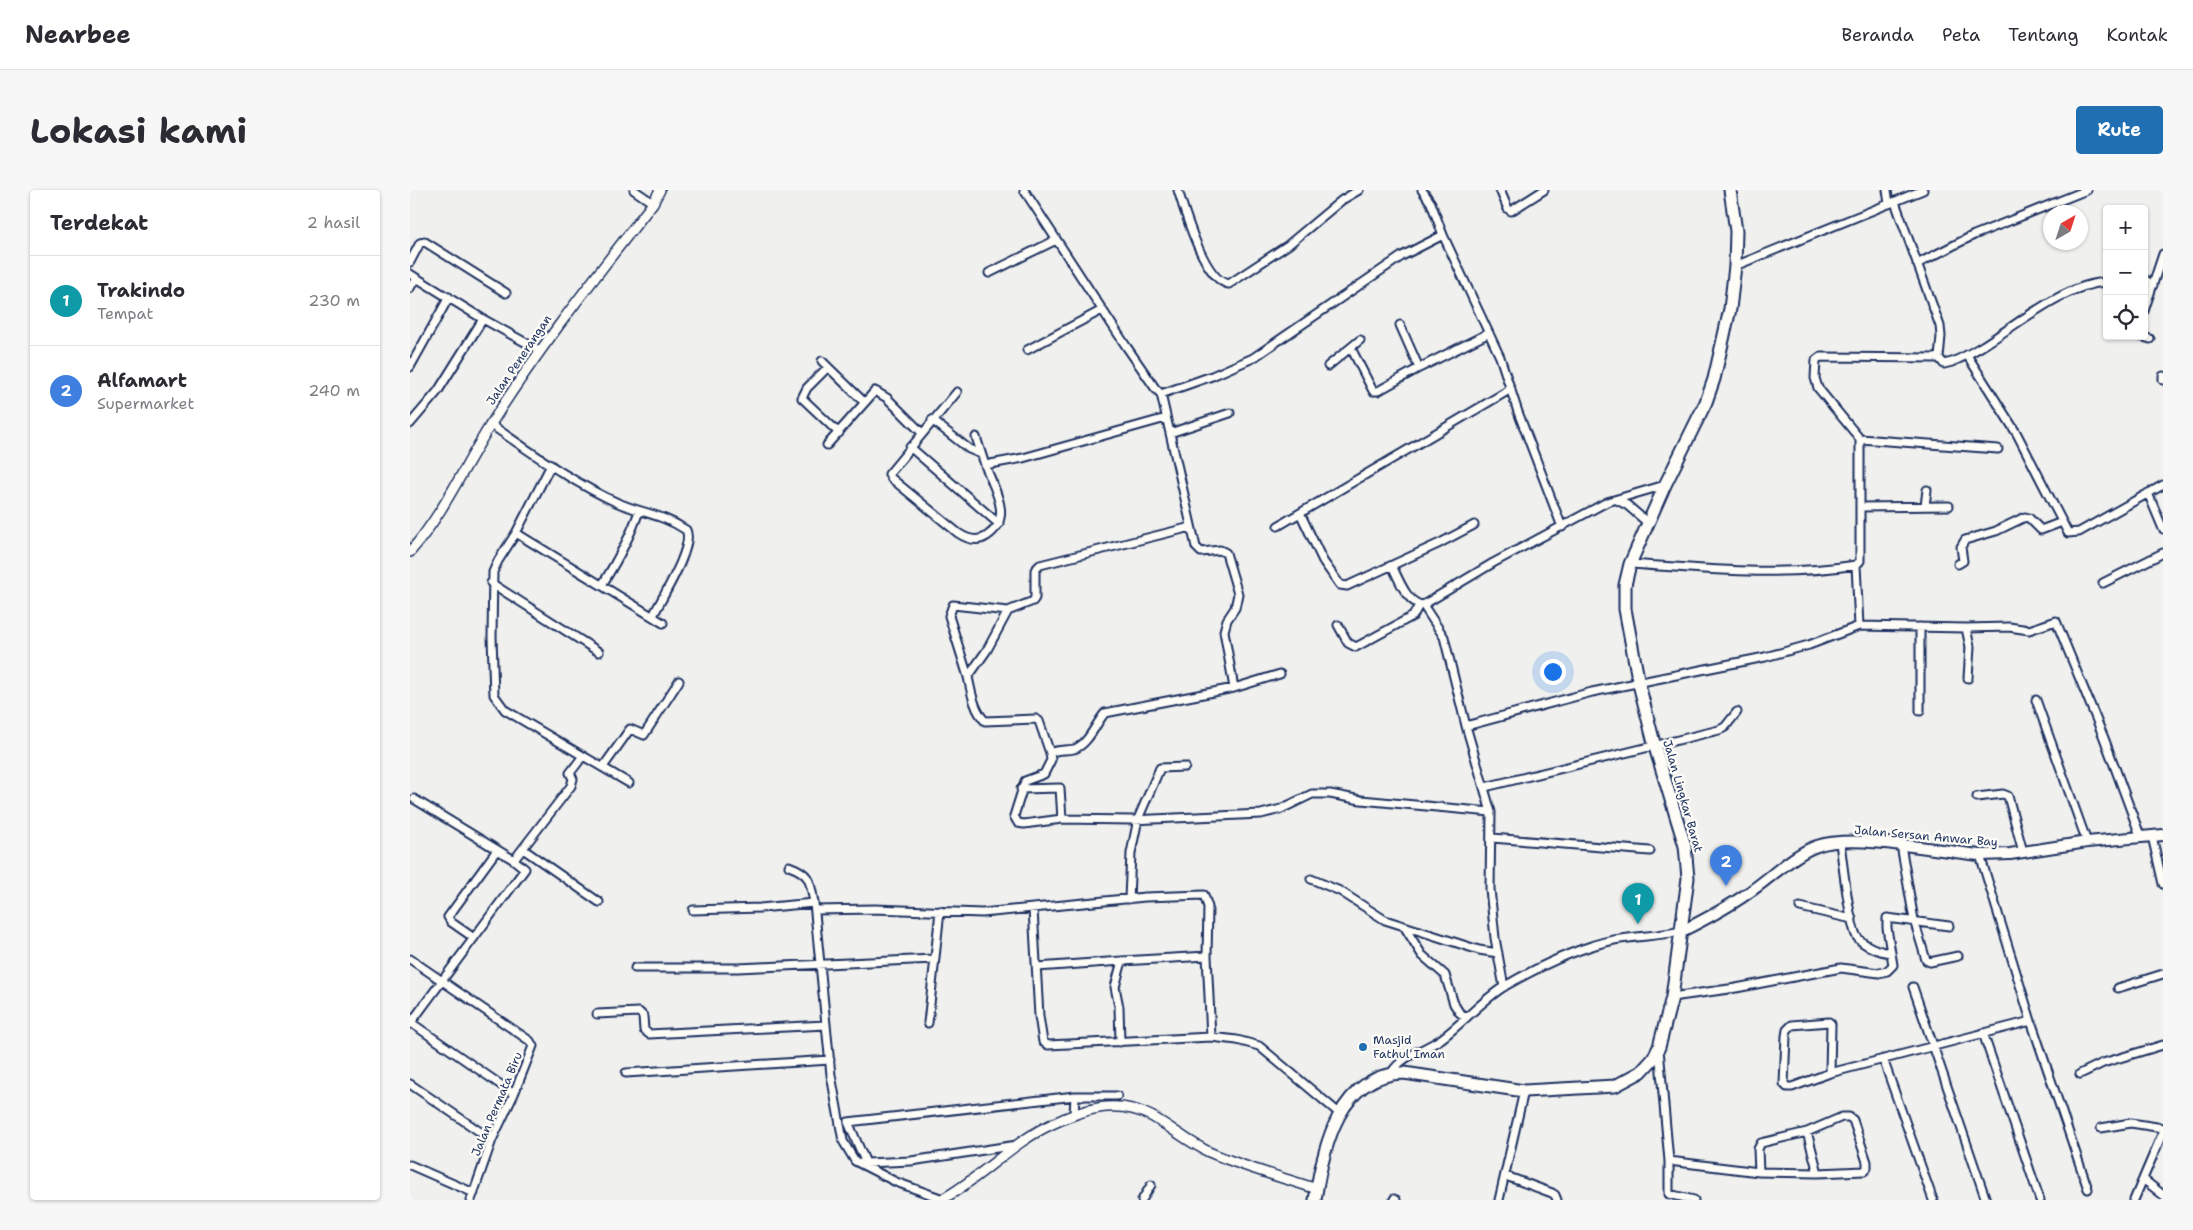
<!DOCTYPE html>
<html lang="id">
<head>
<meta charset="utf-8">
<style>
	:root { --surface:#fff; --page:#f7f7f7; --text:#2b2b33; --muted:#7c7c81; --line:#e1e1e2; --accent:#1f6fb2 }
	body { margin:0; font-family:"Shantell Sans",sans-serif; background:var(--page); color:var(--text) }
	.controls { position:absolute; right:15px; top:15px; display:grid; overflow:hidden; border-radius:5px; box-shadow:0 1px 4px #0004 }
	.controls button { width:45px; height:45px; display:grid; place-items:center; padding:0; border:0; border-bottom:1px solid var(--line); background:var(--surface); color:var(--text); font:25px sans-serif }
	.compass { position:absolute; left:1633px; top:15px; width:45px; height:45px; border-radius:50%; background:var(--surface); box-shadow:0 1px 4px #0004; rotate:39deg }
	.you { position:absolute; left:1142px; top:481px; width:18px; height:18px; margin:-12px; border:4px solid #fff; border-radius:50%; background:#1a73e8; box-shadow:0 0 0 8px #1a73e833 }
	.badge { display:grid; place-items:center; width:32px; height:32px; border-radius:50%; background:var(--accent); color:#fff; font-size:16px; font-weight:700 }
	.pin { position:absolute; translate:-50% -41px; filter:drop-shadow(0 1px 2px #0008) }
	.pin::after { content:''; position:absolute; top:26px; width:18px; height:15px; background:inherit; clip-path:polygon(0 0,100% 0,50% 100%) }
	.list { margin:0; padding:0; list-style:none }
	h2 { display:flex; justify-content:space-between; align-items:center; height:65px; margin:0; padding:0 20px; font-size:21px }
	h2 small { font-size:16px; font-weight:400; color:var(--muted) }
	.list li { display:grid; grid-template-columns:32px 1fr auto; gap:15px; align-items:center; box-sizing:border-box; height:90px; padding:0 20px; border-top:1px solid var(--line) }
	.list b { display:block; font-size:19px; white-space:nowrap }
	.list p { margin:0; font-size:16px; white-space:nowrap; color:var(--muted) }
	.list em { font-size:16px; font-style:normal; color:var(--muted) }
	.icon { flex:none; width:28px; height:28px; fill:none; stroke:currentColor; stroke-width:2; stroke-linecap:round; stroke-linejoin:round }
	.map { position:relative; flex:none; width:1753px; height:1010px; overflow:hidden; border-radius:5px }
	header { display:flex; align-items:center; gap:30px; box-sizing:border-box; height:70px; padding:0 25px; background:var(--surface); border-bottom:1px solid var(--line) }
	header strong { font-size:24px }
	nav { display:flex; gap:28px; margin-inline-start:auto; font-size:18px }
	.intro { display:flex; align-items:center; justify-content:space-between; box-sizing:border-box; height:120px; padding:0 30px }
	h1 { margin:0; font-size:35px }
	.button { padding:12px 22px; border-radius:5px; background:var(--accent); color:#fff; font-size:18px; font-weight:700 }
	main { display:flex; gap:30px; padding:0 30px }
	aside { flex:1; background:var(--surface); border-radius:5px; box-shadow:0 1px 4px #0004 }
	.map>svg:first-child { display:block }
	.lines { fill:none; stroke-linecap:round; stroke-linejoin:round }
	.minor-casing { stroke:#1b2f5e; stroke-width:11 }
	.tertiary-casing { stroke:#1b2f5e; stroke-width:12 }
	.secondary-casing { stroke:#1b2f5e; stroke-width:14 }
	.trunk-casing { stroke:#1b2f5e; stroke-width:15 }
	.minor { stroke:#fdfcf7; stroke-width:7 }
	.tertiary { stroke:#fdfcf7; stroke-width:9 }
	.secondary { stroke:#fdfcf7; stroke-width:10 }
	.trunk { stroke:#fdfcf7; stroke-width:11 }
	.poi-dot { fill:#1f6fb2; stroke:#fdfcf7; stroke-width:2 }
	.labels { text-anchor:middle; stroke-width:4.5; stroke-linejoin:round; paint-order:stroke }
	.street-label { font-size:12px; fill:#1b2f5e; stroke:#fdfcf7 }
	.poi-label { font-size:12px; fill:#1b2f5e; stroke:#fdfcf7; text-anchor:start }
</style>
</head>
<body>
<header>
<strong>Nearbee</strong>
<nav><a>Beranda</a><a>Peta</a><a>Tentang</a><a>Kontak</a></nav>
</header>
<div class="intro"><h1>Lokasi kami</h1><a class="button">Rute</a></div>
<main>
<aside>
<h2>Terdekat<small>2 hasil</small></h2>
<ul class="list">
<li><span class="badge" style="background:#0f9aa8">1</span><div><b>Trakindo</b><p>Tempat</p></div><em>230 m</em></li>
<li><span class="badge" style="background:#3f7fe0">2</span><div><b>Alfamart</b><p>Supermarket</p></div><em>240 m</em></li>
</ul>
</aside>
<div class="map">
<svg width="1753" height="1010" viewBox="0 0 1753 1010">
	<rect width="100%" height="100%" fill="#f0f0ee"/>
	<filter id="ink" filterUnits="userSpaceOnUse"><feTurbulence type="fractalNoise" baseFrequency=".02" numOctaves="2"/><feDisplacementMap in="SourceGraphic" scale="10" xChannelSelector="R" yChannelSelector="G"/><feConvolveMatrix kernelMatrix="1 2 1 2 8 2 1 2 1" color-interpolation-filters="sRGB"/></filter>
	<g filter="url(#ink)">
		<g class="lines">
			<defs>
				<path id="minor" d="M224 0 243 13
					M614 0 716 156 745 198 751 204 802 186 843 168 992 66 1033 45 1090 167 1108 222 1152 337
					M768 0C774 20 795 92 819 94L878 55 932 10 949 0
					M1012 0 1021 13 1033 45
					M1090 0 1098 19 1101 21 1134 0
					M1477 0 1479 14
					M1485 12 1530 136 1531 146 1529 168
					M0 72 10 53 15 52 96 103
					M1507 74 1564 45 1677 0
					M1325 76 1513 0
					M579 83 646 50
					M0 84 73 129 129 160
					M1734 89 1743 95
					M0 98 6 88
					M1734 121 1753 64
					M990 135 1009 178 1079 143
					M1730 146 1740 149
					M941 158 963 201H968L1009 178
					M617 160 692 120
					M1557 165 1607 244 1658 343 1669 342 1753 295
					M412 171 418 177
					M918 176 950 150
					M0 177 39 107
					M1753 186V190
					M547 202 479 284 481 288 548 343C557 349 567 353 577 346 604 328 584 299 575 275
					M751 204 786 357 791 362 810 360 816 363 828 404 825 418 817 430 814 441 824 498
					M522 230 559 259 571 264
					M0 234 28 201 73 129
					M80 234C121 262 163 293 208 313 232 323 254 325 276 340 285 356 251 409 243 426
					M429 243 392 208 397 198 418 177 454 212
					M760 243 820 223
					M566 247 575 275 613 268 756 228
					M417 255 465 201 477 208 512 243
					M500 257 589 334
					M1588 259 1450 249 1408 198 1405 188 1406 170 1410 167 1529 168 1534 174 1542 172C1591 152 1644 95 1697 92
					M141 275 106 343 88 371 83 382 82 447 84 505 95 520 219 593
					M1738 303 1753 339
					M1207 310 1217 315 1238 333
					M1515 316 1517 300
					M1450 317 1539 316
					M890 323 913 371 930 395 937 396 1030 353 1064 335
					M868 336 1101 199
					M106 343 253 433
					M1220 374C1295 379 1371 387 1446 375L1449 436
					M1548 374 1553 371 1551 357 1555 350 1586 341 1615 327 1619 328 1631 340 1652 332
					M1446 375 1450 371V249
					M982 376C989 389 997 414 1013 415L1034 447 1056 536 1081 622 1080 699 1085 748 1094 797
					M81 393 189 462
					M1693 393 1753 363
					M192 395C207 371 220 348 229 321
					M1013 415 1083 373 1197 312 1255 295
					M928 435 938 453 946 457 1003 426 1009 415
					M1556 438 1560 457 1558 488
					M870 484 824 498 695 523C686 533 678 555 664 559 655 561 649 559 640 563L641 570 634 584 615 591 604 626 608 633 614 634 652 629 722 630 851 624 871 619 902 604H920L951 610 1081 622
					M558 487 539 426 543 415 598 421
					M1626 510 1677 652
					M1510 521V437
					M1056 536 1182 502 1355 467 1399 455 1449 436 1556 438 1599 437 1619 440 1646 431 1694 548 1731 648
					M640 563 629 531 626 529 575 531C564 520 561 501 558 487L577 460 598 421 623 411 625 408V380L630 375 781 337
					M193 577 220 539 234 545 269 491
					M1075 597 1309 540 1315 537 1327 522
					M611 599 650 598 652 629
					M1567 607 1593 604 1598 606 1613 662
					M1742 646 1753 694
					M1082 648 1240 661
					M1430 652C1432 669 1440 736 1447 747 1454 756 1470 762 1481 763L1477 738V728L1539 736
					M1491 655 1504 730 1516 770 1520 772 1548 766
					M113 659 189 712
					M1570 665 1621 831 1678 999
					M104 670 161 596 163 589 160 583 173 566
					M379 676C401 684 400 691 404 713L421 885 433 951 445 971 486 992 533 1009
					M901 689 930 701 975 730 994 736 1012 765 1035 785 1044 814 1049 822 1056 828
					M719 709 721 663 728 629 750 578 775 577
					M1390 717 1442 729
					M623 719 629 826 633 852 638 855 801 847 827 850 849 856 929 923
					M283 720 350 718 404 713
					M405 720 465 719 572 723 735 707 794 705 798 717 797 766 801 847
					M994 736 1069 760 1088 763
					M64 748 41 732 38 727 87 660
					M0 769 120 851 123 856 104 904 82 950 61 1010
					M627 777 712 771
					M225 778H328L524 769
					M1503 797 1576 1010
					M1708 798 1753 784
					M1262 807 1326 798 1431 778 1469 783 1477 781 1483 775 1481 763
					M187 824 229 822 233 826 234 840 239 844 416 835
					M0 832 104 904
					M518 833 530 721
					M0 834 115 679 104 670 4 609
					M1573 843 1630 1010
					M710 852 709 817 705 797 712 771 797 766
					M1249 859 1259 971V1004L1284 1010
					M1473 869 1523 1010
					M216 883 420 870
					M981 883C995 863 1012 862 1031 849 1053 833 1072 810 1095 796 1128 777 1166 758 1204 750 1226 746 1249 746 1272 741
					M1420 883 1421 834 1419 832 1382 835 1377 840 1376 846 1374 894 1377 897H1382L1420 883 1621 831
					M1670 884 1693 873 1753 855
					M0 894 82 950
					M664 925 665 906
					M1691 938 1721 933 1753 938
					M1397 942 1408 983
					M607 955 501 971 456 973 438 932 665 906H707
					M1259 971 1349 982 1408 983 1454 981 1457 978V972L1443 930 1439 927H1432L1397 942 1351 953 1348 959 1349 982
					M0 975 64 1003
					M1096 986 1142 1003 1145 1005 1147 1010
					M1733 989 1753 1005
					M984 1009 986 1010
					M732 1010 741 995
					M1089 1010 1114 901
					M1724 1010 1753 942"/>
				<path id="tertiary" d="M0 362C33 324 54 277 81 234 130 156 187 85 243 13L250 0
					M531 1010C570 989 600 954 640 935 673 919 706 908 741 926 761 937 778 952 799 962 833 977 871 987 907 999"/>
				<path id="secondary" d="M1272 741C1294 730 1317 718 1338 703 1358 690 1385 663 1407 656 1442 643 1530 661 1570 665L1600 664 1677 652 1753 645"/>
				<path id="trunk" d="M905 1010C913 958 929 884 994 883L1114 901 1205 896 1231 882 1243 869 1249 857 1262 807 1278 688 1275 656 1245 557 1229 494 1215 419V395L1220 374 1255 295 1296 212 1304 189 1320 119 1325 76 1326 41 1320 0"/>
			</defs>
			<use href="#minor" class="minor-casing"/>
			<use href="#tertiary" class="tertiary-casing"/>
			<use href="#secondary" class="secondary-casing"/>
			<use href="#trunk" class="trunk-casing"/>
			<use href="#minor" class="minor"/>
			<use href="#tertiary" class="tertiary"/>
			<use href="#secondary" class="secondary"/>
			<use href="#trunk" class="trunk"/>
		</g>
	</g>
	<circle class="poi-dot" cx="953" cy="857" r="5"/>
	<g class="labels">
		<g class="street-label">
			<text transform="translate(109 170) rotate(-56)" y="4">Jalan Penerangan</text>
			<text transform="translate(1273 606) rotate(74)" y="4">Jalan Lingkar Barat</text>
			<text transform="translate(1516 646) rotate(5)" y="4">Jalan Sersan Anwar Bay</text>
			<text transform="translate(87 914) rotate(-67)" y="4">Jalan Permata Biru</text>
		</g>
		<g class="poi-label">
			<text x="963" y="854">Masjid<tspan x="963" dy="14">Fathul Iman</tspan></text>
		</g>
	</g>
</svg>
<div class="controls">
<button>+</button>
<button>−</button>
<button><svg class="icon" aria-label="locate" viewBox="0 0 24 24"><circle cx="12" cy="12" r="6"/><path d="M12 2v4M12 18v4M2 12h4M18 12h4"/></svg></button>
</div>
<svg class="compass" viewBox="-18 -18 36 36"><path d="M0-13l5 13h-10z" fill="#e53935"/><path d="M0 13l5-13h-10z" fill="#7c7c81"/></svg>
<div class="you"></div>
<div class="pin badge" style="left:1228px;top:734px;background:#0f9aa8">1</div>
<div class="pin badge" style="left:1316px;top:696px;background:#3f7fe0">2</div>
</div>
</main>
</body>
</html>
